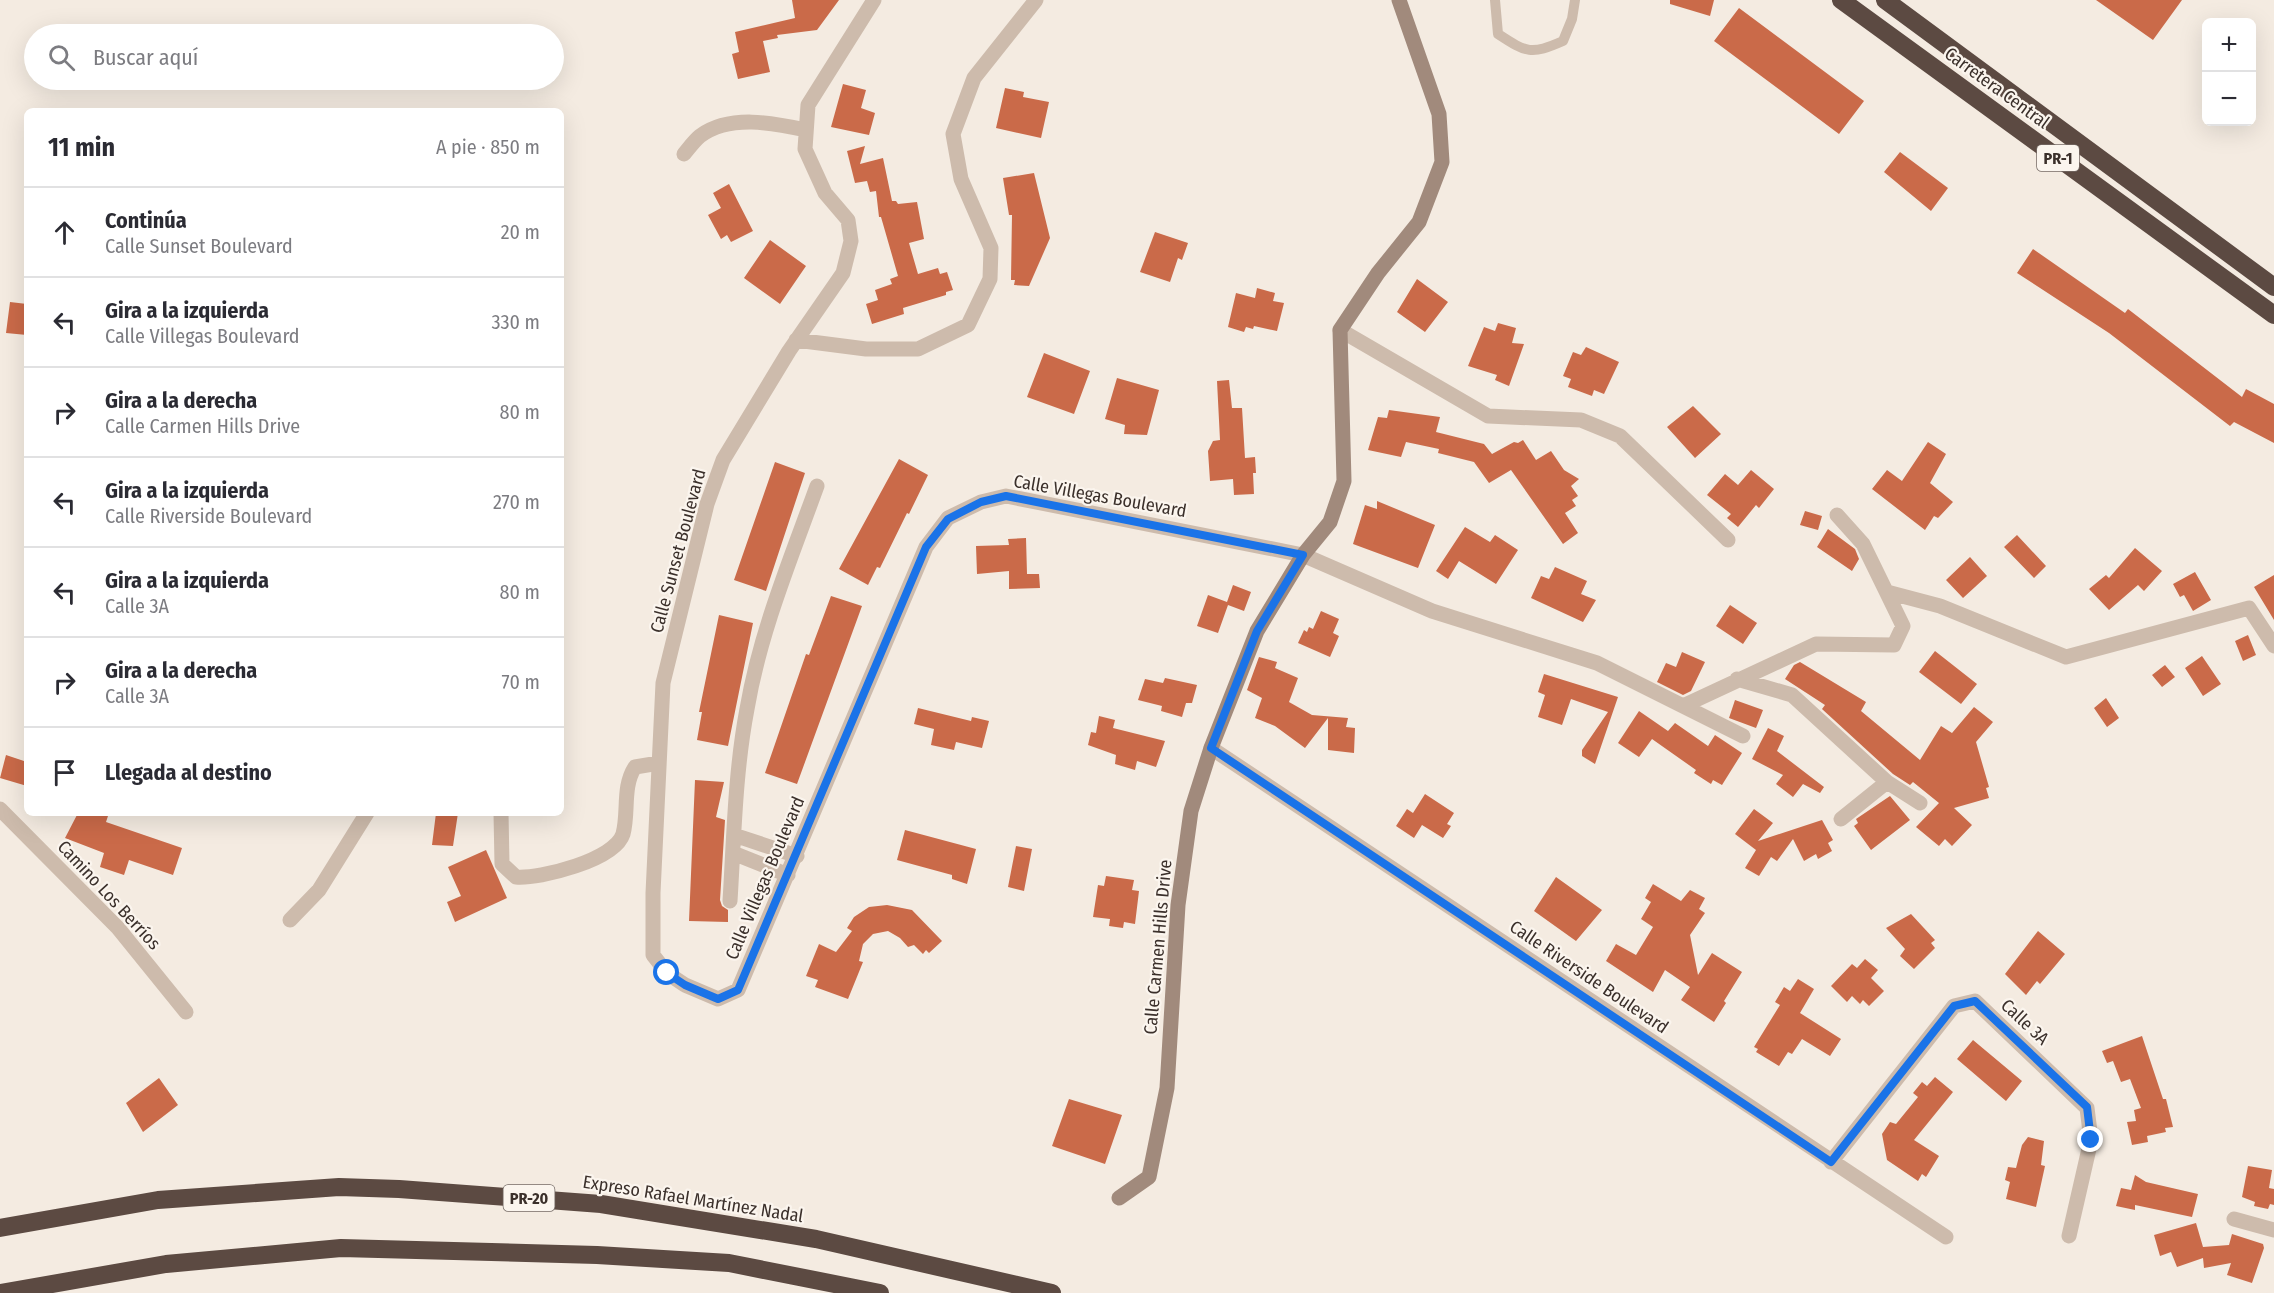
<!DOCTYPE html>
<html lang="es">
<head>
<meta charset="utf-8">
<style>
	:root { --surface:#fff; --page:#f2f2f3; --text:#2b2b33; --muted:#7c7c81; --line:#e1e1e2 }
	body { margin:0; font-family:"Fira Sans Condensed",sans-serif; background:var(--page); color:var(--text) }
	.controls { position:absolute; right:18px; top:18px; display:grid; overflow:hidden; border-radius:9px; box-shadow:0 6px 24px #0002 }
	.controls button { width:54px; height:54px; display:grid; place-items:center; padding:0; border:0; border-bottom:2px solid var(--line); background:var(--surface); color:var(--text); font:30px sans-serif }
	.stop { position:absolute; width:18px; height:18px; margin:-14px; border:4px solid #1a73e8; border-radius:50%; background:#fff }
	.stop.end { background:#1a73e8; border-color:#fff; box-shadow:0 2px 6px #0008 }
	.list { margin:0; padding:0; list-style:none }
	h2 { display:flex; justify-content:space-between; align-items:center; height:78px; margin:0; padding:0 24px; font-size:26px }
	h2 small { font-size:20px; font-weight:400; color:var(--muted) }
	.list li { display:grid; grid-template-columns:39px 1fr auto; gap:18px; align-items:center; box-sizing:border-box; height:90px; padding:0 24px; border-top:2px solid var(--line) }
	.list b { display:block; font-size:22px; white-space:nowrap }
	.list p { margin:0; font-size:20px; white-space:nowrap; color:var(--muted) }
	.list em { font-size:20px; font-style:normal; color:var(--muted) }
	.icon { flex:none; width:33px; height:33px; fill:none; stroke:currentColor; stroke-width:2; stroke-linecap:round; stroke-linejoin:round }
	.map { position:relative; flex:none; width:2274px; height:1293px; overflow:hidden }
	.search { position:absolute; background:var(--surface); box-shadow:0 6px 24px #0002; left:24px; top:24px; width:540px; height:66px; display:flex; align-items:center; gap:15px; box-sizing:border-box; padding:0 21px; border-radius:33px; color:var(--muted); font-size:22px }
	.panel { position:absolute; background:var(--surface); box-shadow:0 6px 24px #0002; left:24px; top:108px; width:540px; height:708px; border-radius:9px }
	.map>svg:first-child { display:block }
	.building { fill:#ca6a49 }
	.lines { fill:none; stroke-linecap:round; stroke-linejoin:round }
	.lane { stroke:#cdbbac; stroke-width:10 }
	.street { stroke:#cdbbac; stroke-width:15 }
	.secondary { stroke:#a18a7c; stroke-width:15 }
	.highway { stroke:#5c4a42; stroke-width:18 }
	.route { stroke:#1a73e8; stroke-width:8 }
	.labels { text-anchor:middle; stroke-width:4.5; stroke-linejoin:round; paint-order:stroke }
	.shield { fill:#fbf5ee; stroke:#756b66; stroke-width:1.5 }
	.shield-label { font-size:16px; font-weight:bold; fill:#3b302b }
	.street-label { font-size:18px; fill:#3b302b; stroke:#fbf5ee }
</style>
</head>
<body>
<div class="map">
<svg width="2274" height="1293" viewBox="0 0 2274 1293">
	<rect width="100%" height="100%" fill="#f4ebe1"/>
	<path class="building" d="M792 0H839L817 30 777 35 778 38 763 41 770 72 738 79 732 54 739 52 735 32 795 18Z
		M1670 0H1714L1710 16 1670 4Z
		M2096 0H2182L2153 40Z
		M1739 8 1864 101 1839 134 1714 41Z
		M843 84 866 90 861 108 875 113 869 135 831 127Z
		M1005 88 1024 92 1023 97 1049 102 1041 138 996 128Z
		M865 146 860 164 883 158 892 201H896L898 204 917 202 924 239 909 243 918 274 938 268 940 274 947 272 953 290 946 292V295L903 308 904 314 872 324 866 304 878 300 875 290 892 284 890 279 898 276 881 217H879L876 191 870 192 867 181 855 183 847 151Z
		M1900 152 1948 188 1931 211 1884 172Z
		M1034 173 1050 238 1029 286 1014 285 1015 280H1011L1012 215H1009L1003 178Z
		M729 184 753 231 731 242 727 235 721 239 708 215 721 208 713 193Z
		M1155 232 1188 243 1182 260 1178 258 1170 282 1140 272Z
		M770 240 806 266 780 304 744 278Z
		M2033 249 2125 313 2128 309 2242 397 2246 389 2274 404V443L2234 422 2230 426 2109 333 2017 273Z
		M1417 279 1448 302 1425 332 1397 312Z
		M1257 288 1275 293 1273 301 1284 303 1277 331 1254 326 1253 329 1246 327 1244 332 1228 327 1236 293 1255 298Z
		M10 302 27 304V335L6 333Z
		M1498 323 1516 328 1512 343 1524 344 1509 386 1495 380 1497 375 1468 366 1484 327 1495 331Z
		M1586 347 1619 362 1604 394 1594 390 1592 396 1568 387 1571 379 1563 376 1573 352 1581 355Z
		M1044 353 1090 371 1074 414 1027 397Z
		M1117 378 1159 390 1147 435 1124 434 1125 425 1105 419Z
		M1229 380 1232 408H1242L1245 458 1255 457 1256 473H1253L1254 494 1234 495 1233 479 1210 481 1208 451 1213 441 1220 440 1217 381Z
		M1693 406 1721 434 1695 458 1667 427Z
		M1389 410 1440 417 1436 432 1484 444 1492 454 1514 442 1518 443 1523 440 1536 460 1551 451 1564 470 1579 479 1571 486 1578 496 1572 500 1576 506 1565 513 1578 533 1563 544 1511 470 1489 483 1474 462 1438 453 1439 449 1406 442 1401 457 1368 450 1378 417 1387 418Z
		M1928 442 1946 454 1930 483 1953 502 1938 518 1934 516 1925 530 1872 489 1887 470 1902 481Z
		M899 459 928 475 909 514 907 513 880 568 877 567 868 585 839 569Z
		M775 462 805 473 766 591 734 580Z
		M1751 470 1774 489 1759 508 1756 505 1738 527 1727 518 1731 514 1707 495 1725 474 1738 485Z
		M1377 501 1435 525 1418 568 1353 544 1365 505 1377 509Z
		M1805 511 1822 516 1818 530 1800 525Z
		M1465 527 1490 542 1495 535 1518 550 1496 584 1459 561 1448 579 1436 571Z
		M1828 529 1855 549 1859 559 1852 571 1817 547Z
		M2017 535 2046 566 2034 578 2004 547Z
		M1026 538 1027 574H1039L1040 588 1009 589V571L977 574 976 546 1009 545 1008 539Z
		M2135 548 2162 571 2144 591 2138 585 2109 610 2089 589 2106 575 2109 578Z
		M1970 557 1987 576 1963 598 1946 580Z
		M1555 567 1587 581 1581 594 1596 600 1583 622 1531 598 1541 576 1549 579Z
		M2195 572 2211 600 2193 611 2184 595 2180 597 2173 584Z
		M2274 575V620L2254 587Z
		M1233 585 1251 592 1244 611 1228 605 1218 633 1197 626 1208 595 1227 602Z
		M831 596 862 606 797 784 765 773 806 654 809 655Z
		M1730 605 1757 623 1743 644 1716 626Z
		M1321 611 1339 619 1333 633 1339 636 1330 657 1298 643 1304 630 1307 632 1309 627 1313 629Z
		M719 615 753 623 728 746 697 740 702 712H699Z
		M2248 635 2256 655 2243 661 2235 641Z
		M1935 651 1977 684 1961 704 1919 672Z
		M1682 652 1705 662 1691 691 1683 695 1657 682 1666 663 1676 667Z
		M2202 656 2221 684 2203 696 2185 668Z
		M1259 657 1277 662 1275 668 1298 678 1289 702 1312 715 1348 718 1346 727 1355 728 1354 753 1328 750V718L1305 748 1275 726 1255 718 1262 698 1247 690Z
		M1800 662 1866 702 1861 711 1920 760 1941 726 1952 733 1974 707 1993 722 1976 742 1989 787 1986 788 1989 798 1954 808 1972 825 1952 846 1945 839 1939 846 1916 827 1939 803 1913 782 1910 785 1893 774 1822 709 1825 705 1785 679 1794 665Z
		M2165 665 2175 677 2162 687 2152 675Z
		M1544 674 1618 697 1595 764 1582 756V750L1608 712 1571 699 1562 725 1538 717 1545 695 1538 692Z
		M1165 678 1197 685 1192 703H1186L1182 717 1161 711 1162 706 1138 700 1145 679 1163 683Z
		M2106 698 2119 718 2107 727 2094 708Z
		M1735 700 1763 710 1756 728 1729 718Z
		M918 708 971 721 972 717 989 721 982 748 956 742 954 750 931 745 934 729 914 724Z
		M1639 711 1668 731 1675 723 1708 746 1715 735 1742 753 1722 785 1713 780 1711 784 1694 773 1696 770 1652 739 1639 757 1618 743Z
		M1099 716 1115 720 1113 728 1165 741 1156 767 1137 761 1135 770 1115 764 1116 755 1088 745 1091 732 1096 733Z
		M1768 728 1784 736 1777 751 1824 787 1820 793 1803 784 1793 797 1776 784 1783 775 1752 759Z
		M6 755 27 762V786L0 778Z
		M695 780 724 782 716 817 725 820 720 900 722 906 728 910V922L689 921Z
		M1425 794 1454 813 1447 824 1451 826 1443 838 1422 825 1414 838 1396 826 1407 809 1413 813Z
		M1890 796 1910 820 1871 850 1854 826 1858 823 1856 819Z
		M1754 809 1773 823 1758 841 1822 820 1833 840 1828 843 1832 851 1818 859 1816 854 1804 861 1793 839 1777 861 1771 857 1759 876 1745 868 1756 850 1735 834Z
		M78 813H100L108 816 106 822 182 848 173 875 129 860 124 875 100 867 104 853 65 838Z
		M436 813H458L453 846 432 845Z
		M905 830 976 849 967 884 952 879V875L897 860Z
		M1016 846 1032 849 1024 891 1008 887Z
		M486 850 507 898 455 922 447 902 461 896 448 867Z
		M1106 876 1134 880 1132 890 1139 891 1135 924 1124 922 1123 928 1109 926 1110 919 1093 917 1098 885 1104 886Z
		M1556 877 1602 910 1576 941 1534 911Z
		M1653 884 1681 901 1690 890 1705 898 1699 909 1705 913 1690 935 1698 975 1712 953 1742 972 1724 1001 1726 1003 1714 1022 1681 1000 1690 987 1665 970 1653 992 1606 961 1616 944 1636 955 1653 927 1641 919 1651 902 1645 898Z
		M887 905 912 910 942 941 929 953 926 950 923 954 914 945 908 947 900 938 888 931 873 934 863 944 859 961 863 962 848 999 815 987 818 980 806 976 819 944 836 952 852 931 847 928 854 917 869 907Z
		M1911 914 1935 940 1931 943 1935 948 1914 969 1900 956 1905 949 1886 928Z
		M2038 931 2065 954 2040 984 2037 981 2026 995 2005 974Z
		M1865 959 1878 970 1871 978 1884 991 1869 1006 1863 1000 1860 1004 1852 996 1847 1002 1831 986 1852 964 1857 968Z
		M1798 979 1814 989 1800 1013 1841 1039 1830 1056 1802 1039 1792 1054 1788 1052 1779 1066 1756 1052 1758 1049 1754 1047 1780 1005 1775 1002 1784 987 1790 991Z
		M2142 1036 2163 1099H2166L2173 1127 2165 1128 2166 1132 2147 1136 2148 1142 2132 1145 2127 1122 2136 1121 2134 1110 2141 1108 2130 1079 2121 1082 2113 1061 2107 1063 2102 1051Z
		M1973 1040 2022 1081 2006 1101 1957 1059Z
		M1935 1077 1953 1092 1914 1140 1939 1156 1926 1177 1922 1174 1918 1181 1887 1160 1882 1134 1890 1122 1896 1124 1918 1097 1913 1093 1922 1082 1927 1086Z
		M159 1078 178 1105 143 1132 126 1103Z
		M1069 1099 1122 1115 1105 1164 1052 1146Z
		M2028 1137 2044 1141 2041 1165 2045 1166 2036 1207 2006 1199 2010 1182 2005 1180 2008 1167 2016 1168 2022 1145Z
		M2248 1166 2272 1170 2269 1188 2274 1189V1205L2270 1204 2268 1209 2254 1206 2255 1202 2242 1197Z
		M2135 1175 2146 1182 2198 1194 2192 1217 2135 1205V1210L2116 1206 2121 1188 2131 1190Z
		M2196 1223 2203 1247 2229 1245 2232 1234 2263 1244 2264 1248 2252 1283 2227 1275 2231 1263 2204 1268 2203 1258 2177 1267 2171 1252 2160 1256 2154 1235Z"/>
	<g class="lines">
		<path class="lane" d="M1495 0 1498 34C1527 53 1531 55 1563 41L1572 19 1575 0"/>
		<path class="street" d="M874 0 808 105 805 149 825 193 848 220 851 241 843 273 789 351 723 460 707 504 663 683 653 893V955L667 973 685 985 718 999 738 990 926 547 948 518 981 502 1006 496 1303 555 1432 611 1597 663 1743 736
			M684 154C689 148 694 141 700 136 730 114 773 123 806 130
			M1340 330 1488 416 1581 420 1620 436 1728 540
			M796 340 866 349H918L968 325 990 279 991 248 961 179 953 134 974 78 1036 0
			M1887 592 1940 606 2066 657 2249 608 2274 646
			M1737 679 1792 695 1887 782 1920 803
			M1685 705 1816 644 1894 645 1903 626 1863 544 1837 515
			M1211 748 1946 1237
			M0 809 118 928 186 1012
			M501 813 502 864 516 877C540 879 615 860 623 834 629 812 622 787 635 767L659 763
			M1841 819 1887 782
			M734 835 797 856
			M733 853 788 875
			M730 901C734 837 735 772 747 709 760 632 791 558 817 486
			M290 920 319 890 367 813
			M1831 1162 1954 1006 1975 1001 2087 1108 2091 1140 2069 1236
			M2234 1219 2274 1230"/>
		<path class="secondary" d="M1119 1198 1149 1177 1167 1088 1178 905 1191 811 1211 748 1257 631 1303 555 1330 522 1344 481 1340 330 1378 273 1419 222 1442 162 1439 114 1399 0"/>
		<path class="highway" d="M1841 0 2274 315
			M1885 0 2274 287
			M0 1228 158 1200 339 1187 399 1189 601 1204 816 1239 1052 1293
			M1 1293 166 1264 341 1248 597 1255 729 1263 880 1293"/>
	</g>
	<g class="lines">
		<path class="route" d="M667 973 685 985 718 999 738 990 926 547 948 519 981 502 1006 496 1303 555 1257 631 1211 748 1831 1162 1954 1006 1975 1001 2087 1107 2091 1140"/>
	</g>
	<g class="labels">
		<g class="shield">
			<rect x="2037" y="145" width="42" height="26" rx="4.5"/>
			<rect x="503.5" y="1185" width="51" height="26" rx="4.5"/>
		</g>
		<g class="shield-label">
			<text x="2058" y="164">PR-1</text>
			<text x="529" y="1204">PR-20</text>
		</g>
		<g class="street-label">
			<text transform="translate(1997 88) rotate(36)" y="6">Carretera Central</text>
			<text transform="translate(1100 496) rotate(10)" y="6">Calle Villegas Boulevard</text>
			<text transform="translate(678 551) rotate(-75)" y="6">Calle Sunset Boulevard</text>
			<text transform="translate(765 878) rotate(-67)" y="6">Calle Villegas Boulevard</text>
			<text transform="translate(109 895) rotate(47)" y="6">Camino Los Berríos</text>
			<text transform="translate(1158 947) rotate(-85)" y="6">Calle Carmen Hills Drive</text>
			<text transform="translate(1589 977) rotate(34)" y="6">Calle Riverside Boulevard</text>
			<text transform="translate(2025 1022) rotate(43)" y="6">Calle 3A</text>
			<text transform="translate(693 1199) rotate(9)" y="6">Expreso Rafael Martínez Nadal</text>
		</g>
	</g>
</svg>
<div class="controls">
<button>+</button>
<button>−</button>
</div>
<div class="stop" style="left:667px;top:973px"></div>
<div class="stop end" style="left:2091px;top:1140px"></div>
<div class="search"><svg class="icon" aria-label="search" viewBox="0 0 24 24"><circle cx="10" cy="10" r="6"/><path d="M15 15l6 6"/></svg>Buscar aquí</div>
<section class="panel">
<h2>11 min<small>A pie · 850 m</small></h2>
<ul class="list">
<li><svg class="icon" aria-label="ahead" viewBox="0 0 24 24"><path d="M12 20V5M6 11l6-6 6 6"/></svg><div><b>Continúa</b><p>Calle Sunset Boulevard</p></div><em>20 m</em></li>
<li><svg class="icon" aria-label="left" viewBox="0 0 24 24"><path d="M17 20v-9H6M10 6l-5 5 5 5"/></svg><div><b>Gira a la izquierda</b><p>Calle Villegas Boulevard</p></div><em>330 m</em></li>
<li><svg class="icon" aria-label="right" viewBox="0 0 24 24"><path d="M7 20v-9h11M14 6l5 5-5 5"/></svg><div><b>Gira a la derecha</b><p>Calle Carmen Hills Drive</p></div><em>80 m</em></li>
<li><svg class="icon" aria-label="left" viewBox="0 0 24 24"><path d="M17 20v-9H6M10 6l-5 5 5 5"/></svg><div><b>Gira a la izquierda</b><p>Calle Riverside Boulevard</p></div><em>270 m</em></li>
<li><svg class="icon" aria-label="left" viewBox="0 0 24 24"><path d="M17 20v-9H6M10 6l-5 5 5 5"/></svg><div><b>Gira a la izquierda</b><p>Calle 3A</p></div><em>80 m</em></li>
<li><svg class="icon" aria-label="right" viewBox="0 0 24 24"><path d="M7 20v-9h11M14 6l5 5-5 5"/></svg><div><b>Gira a la derecha</b><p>Calle 3A</p></div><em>70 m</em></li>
<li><svg class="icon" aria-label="arrive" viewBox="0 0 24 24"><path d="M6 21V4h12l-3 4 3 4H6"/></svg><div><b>Llegada al destino</b></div></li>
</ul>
</section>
</div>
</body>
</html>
